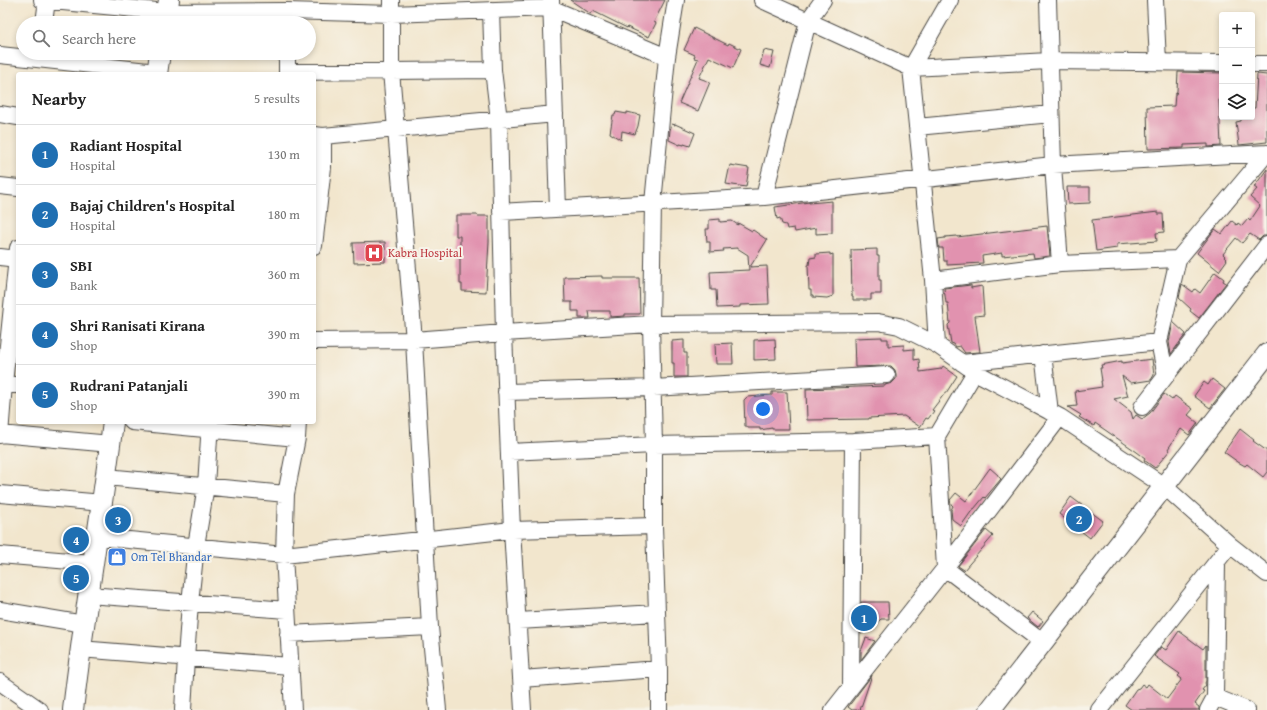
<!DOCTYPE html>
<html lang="en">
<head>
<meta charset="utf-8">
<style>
	:root { --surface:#fff; --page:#f6f6f6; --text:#222; --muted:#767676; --line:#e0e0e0; --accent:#1f6fb2 }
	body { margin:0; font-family:"Gentium Book Plus",serif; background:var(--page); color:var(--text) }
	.controls { position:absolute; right:12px; top:12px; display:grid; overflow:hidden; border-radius:4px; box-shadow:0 2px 6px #0003 }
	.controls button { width:36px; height:36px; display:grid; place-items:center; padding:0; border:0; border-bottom:1px solid var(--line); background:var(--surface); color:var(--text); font:20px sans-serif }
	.you { position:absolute; left:763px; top:409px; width:14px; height:14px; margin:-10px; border:3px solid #fff; border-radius:50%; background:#1a73e8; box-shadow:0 0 0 6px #1a73e833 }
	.badge { display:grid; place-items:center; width:26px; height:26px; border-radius:50%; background:var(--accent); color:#fff; font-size:13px; font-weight:700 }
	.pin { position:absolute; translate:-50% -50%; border:2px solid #fff; box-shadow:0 1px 4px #0006 }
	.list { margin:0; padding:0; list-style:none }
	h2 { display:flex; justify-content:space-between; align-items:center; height:52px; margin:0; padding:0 16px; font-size:17px }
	h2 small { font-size:13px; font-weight:400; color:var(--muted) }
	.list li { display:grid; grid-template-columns:26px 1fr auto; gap:12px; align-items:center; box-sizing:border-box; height:60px; padding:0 16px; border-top:1px solid var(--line) }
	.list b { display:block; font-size:15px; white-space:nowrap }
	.list p { margin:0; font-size:13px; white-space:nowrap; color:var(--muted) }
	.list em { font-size:13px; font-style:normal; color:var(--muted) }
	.icon { flex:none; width:22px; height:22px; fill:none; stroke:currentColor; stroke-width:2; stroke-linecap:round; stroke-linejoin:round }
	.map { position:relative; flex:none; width:1267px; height:710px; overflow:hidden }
	.search { position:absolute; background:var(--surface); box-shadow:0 2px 6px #0003; left:16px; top:16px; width:300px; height:44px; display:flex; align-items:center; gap:10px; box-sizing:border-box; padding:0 14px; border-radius:22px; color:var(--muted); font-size:15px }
	.panel { position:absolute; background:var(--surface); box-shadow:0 2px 6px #0003; left:16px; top:72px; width:300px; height:352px; border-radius:4px }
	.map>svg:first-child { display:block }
	.building { fill:#e192af }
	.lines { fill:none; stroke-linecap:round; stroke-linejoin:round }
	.minor-casing { stroke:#494743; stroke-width:18 }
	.major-casing { stroke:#494743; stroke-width:22 }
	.minor { stroke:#fff; stroke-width:16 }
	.major { stroke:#fff; stroke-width:20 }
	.labels { text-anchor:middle; stroke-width:4; stroke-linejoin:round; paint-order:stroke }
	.health-label { font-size:12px; fill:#be3a42; stroke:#f7f3e8; text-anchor:start }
	.shop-label { font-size:12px; fill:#366cbe; stroke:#f7f3e8; text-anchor:start }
</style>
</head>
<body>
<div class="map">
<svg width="1267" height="710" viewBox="0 0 1267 710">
	<rect width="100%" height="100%" fill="#f7f3e8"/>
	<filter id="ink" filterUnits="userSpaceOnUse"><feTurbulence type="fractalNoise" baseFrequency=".025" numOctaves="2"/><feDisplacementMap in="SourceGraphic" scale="8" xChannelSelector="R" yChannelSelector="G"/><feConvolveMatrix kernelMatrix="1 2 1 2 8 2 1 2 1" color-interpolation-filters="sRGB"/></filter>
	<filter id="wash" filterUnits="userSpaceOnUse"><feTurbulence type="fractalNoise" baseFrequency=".012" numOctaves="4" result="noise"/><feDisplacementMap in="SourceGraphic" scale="16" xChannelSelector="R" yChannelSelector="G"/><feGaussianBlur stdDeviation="0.9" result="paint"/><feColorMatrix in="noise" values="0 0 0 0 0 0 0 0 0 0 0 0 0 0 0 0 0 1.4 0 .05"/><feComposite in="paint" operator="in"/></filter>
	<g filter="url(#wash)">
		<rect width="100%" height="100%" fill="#f2e6cd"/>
		<g id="blocks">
			<path class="building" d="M570 0H665L654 22 656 23 649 37 627 27V28L593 11 591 14Z
				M694 28 728 45 729 43 741 49 733 68 709 57 699 78 710 82 698 111 679 103 698 59 694 58 695 55 684 50Z
				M764 50 774 52 770 68 760 65Z
				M1178 72 1222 73V87L1220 88V100H1219L1221 146 1208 147V144L1184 145V148L1148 149 1147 107 1174 106 1175 94H1176L1177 91Z
				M1257 74 1267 75V142L1239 145 1236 122 1241 121V117H1252V108H1255Z
				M616 112 627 114V112L640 115 638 126 635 134 622 131 621 140 610 133 613 115H615Z
				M672 124 675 125V124L695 133 690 146 684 144V145L680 144V145L669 140 670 130Z
				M730 165 749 168 746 187 726 184Z
				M1267 169V236H1263L1259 240 1250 234 1242 243 1236 238 1223 254 1225 256 1224 257 1227 260 1219 271 1197 253 1215 229 1222 234 1232 221 1237 225 1238 223 1242 226 1248 219 1250 221 1260 206 1250 197 1257 189 1254 187Z
				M1067 187H1090V203L1068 204Z
				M832 201V233L816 234V228L795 232 794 228 787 229 786 225 782 224 780 218 777 219 775 207 809 202V203Z
				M1158 212V214H1163L1164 232 1156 233 1157 241 1117 244V248L1096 251 1092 220Z
				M456 215H478V216H489V242L486 292 462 291V284H460V236H456Z
				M720 219V222L732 221 738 225V223L752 231 753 230 767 240 750 267 767 266 769 304 740 305V307L717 308 716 290H711L710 272 749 270 748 255 737 248 723 249 724 251 710 252V242H707L706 229H709V220Z
				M1047 226 1050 256 1034 258 1033 253 1002 256V253L982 256 983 263 947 265V261H944L943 248H939L938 239 945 238V237L957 236V237Z
				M385 242V262L354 263 353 243Z
				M877 249V256H879V280H881V294H871V300H853V296H852L851 250Z
				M830 253V255L833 254V296L827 298 813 297V295H811V290H809L808 265H809L810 258 816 257V254Z
				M1215 272 1224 279 1223 281 1226 283 1199 318 1190 311 1191 309 1179 298 1182 284 1193 292 1195 289 1200 293Z
				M602 276V278H639L640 314H625V316L610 317V311H589L590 318H579V311H572V302H565L564 277Z
				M971 285V288L982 286 984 315 975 316 980 352 965 353 960 346 956 347 954 344 951 343 948 325 950 323 948 303H946L944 288Z
				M1173 322 1186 334 1171 354 1169 342Z
				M882 337V339H888V346L904 345V350L914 349V360L919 359 920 372 941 369 943 366 957 376 946 393H945L932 410 934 411 928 419 926 418 920 427 904 416 869 418V419L807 420 806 389 885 386V385L892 383 896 379V374L895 370 891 366H886L855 367 854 338Z
				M775 339 776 359 754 360V340Z
				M684 340V353H687V377H674V363H672V341Z
				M732 343 733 364H716L715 344Z
				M1152 359 1154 375 1151 380 1131 383 1122 376 1128 396 1114 399 1131 412 1133 419 1136 415 1142 419 1150 413 1164 394 1172 400 1175 396 1193 409 1188 415 1198 423 1189 435 1181 429 1168 449 1170 450 1155 468 1144 460 1145 458 1137 452 1095 423 1094 426 1079 417 1081 415 1068 407 1077 406 1075 391 1102 387 1101 381H1102L1100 368H1102L1101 365 1122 361V363Z
				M1212 379 1225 389 1210 408 1194 396 1204 382 1208 385Z
				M772 392H787L789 429H772V428L760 430V428H748L747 426H745L744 400 747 397 772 395Z
				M1240 429 1254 440 1253 441 1267 451V472L1263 477 1247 464 1245 466 1238 462 1224 452Z
				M990 468 998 475V476L1001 479 985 498 984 497 974 509H973L961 526 952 519 951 510 953 506 951 504 950 500 956 493 966 501Z
				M1071 497 1103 521 1090 538 1059 514Z
				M986 530 993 536 964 570 958 566Z
				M861 602H888L889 619H881L868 631 861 634Z
				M1032 612 1043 621 1038 627 1027 618Z
				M1179 631 1203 649 1206 645V681L1205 683 1206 685 1202 690 1204 691 1195 704 1199 707V710H1132L1125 705 1136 689 1139 688 1142 684 1146 687 1148 684 1167 699 1182 679 1178 676 1180 674 1154 656 1161 647 1166 650Z
				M866 638 875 641 861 660V651Z
				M872 675 860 710H852L848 707Z"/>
		</g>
	</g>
	<g filter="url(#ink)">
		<use href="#blocks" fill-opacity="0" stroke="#494743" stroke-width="1"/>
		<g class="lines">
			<defs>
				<path id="minor" d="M42 0 167 12 287 11 392 14 551 8 667 57
					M391 0V71L414 340 425 539 430 627 438 710
					M551 0 558 209
					M762 0 911 68 1049 61 1222 63
					M1048 0 1053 165 1060 264
					M1155 0 1158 62
					M491 10 493 70 499 120 504 333 512 530 523 710
					M44 23 47 0
					M287 53V74
					M0 55 157 72
					M1252 64H1267
					M287 72 493 70
					M0 114 18 117
					M917 127 1051 114
					M314 135 323 136C400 128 478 122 555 114
					M0 186 18 188
					M764 197 808 21 823 0
					M501 212 764 197 1053 165 1267 153
					M314 246 323 167V136
					M0 257 18 259
					M933 280 1060 264 1178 259
					M314 341 414 340 504 333 651 324 878 322 899 326 937 345 975 372 1060 417 1164 486 1230 545 1267 574
					M937 345 933 280 911 68 950 0
					M1043 354 1050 412
					M962 363 1159 342
					M975 372 937 436 945 568 1042 642
					M1166 376 1159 342 1178 259 1267 153
					M0 384 18 385
					M506 392 653 388 887 375
					M1142 407 1267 245
					M132 422 297 438
					M0 434 111 444
					M0 435 4 384 18 248
					M509 452 654 445 853 441 937 436
					M106 477 286 494
					M0 494 103 503
					M98 537 284 555 512 530 654 526
					M0 555 93 563
					M1217 563 1215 697 1247 710
					M88 595 287 610
					M0 610 84 624
					M518 621 657 613
					M288 634 430 627
					M80 649 290 666
					M521 679 659 669
					M0 682 40 710
					M851 687 853 441
					M183 710 186 658 190 603 196 546 206 486 210 422
					M293 710 284 555 286 494 297 438 298 422
					M659 710V669L654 526V445L651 324 653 203 667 57 676 0
					M833 710 945 568 1060 417
					M1099 710 1230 545
					M1208 710 1215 697"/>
				<path id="major" d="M165 23 169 0
					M157 74 160 53
					M73 710C84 614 101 518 113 422
					M990 710 1267 354"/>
			</defs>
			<use href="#minor" class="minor-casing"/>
			<use href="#major" class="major-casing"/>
			<use href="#minor" class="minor"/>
			<use href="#major" class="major"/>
		</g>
	</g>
	<defs>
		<symbol id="hospital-square" viewBox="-11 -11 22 22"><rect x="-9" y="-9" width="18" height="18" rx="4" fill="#e0444e" stroke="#f7f3e8"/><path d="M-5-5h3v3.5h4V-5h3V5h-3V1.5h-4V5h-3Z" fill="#fff"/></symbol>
		<symbol id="shop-square" viewBox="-11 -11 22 22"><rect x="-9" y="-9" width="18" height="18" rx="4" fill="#3f7fe0" stroke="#f7f3e8"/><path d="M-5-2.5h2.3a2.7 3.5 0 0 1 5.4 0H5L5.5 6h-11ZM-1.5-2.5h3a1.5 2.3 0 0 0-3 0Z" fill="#fff"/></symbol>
	</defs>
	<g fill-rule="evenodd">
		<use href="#hospital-square" x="363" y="242" width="22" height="22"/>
		<use href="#shop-square" x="106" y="546" width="22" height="22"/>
	</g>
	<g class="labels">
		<g class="health-label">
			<text x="388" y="257">Kabra Hospital</text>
		</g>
		<g class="shop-label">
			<text x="131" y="561">Om Tel Bhandar</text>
		</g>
	</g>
</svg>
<div class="controls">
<button>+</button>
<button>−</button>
<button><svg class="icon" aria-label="layers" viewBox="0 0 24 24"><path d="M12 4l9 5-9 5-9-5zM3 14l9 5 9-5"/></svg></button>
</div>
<div class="you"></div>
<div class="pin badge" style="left:864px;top:618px">1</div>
<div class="pin badge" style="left:1079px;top:519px">2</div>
<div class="pin badge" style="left:118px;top:520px">3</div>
<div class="pin badge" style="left:76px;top:540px">4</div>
<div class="pin badge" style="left:76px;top:578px">5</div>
<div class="search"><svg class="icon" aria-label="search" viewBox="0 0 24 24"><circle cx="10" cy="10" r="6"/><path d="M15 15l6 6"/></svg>Search here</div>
<section class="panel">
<h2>Nearby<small>5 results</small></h2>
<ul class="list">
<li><span class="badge">1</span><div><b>Radiant Hospital</b><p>Hospital</p></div><em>130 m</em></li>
<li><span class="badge">2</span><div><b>Bajaj Children's Hospital</b><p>Hospital</p></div><em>180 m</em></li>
<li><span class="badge">3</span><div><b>SBI</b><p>Bank</p></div><em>360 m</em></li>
<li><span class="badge">4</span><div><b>Shri Ranisati Kirana</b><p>Shop</p></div><em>390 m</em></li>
<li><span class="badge">5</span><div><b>Rudrani Patanjali</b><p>Shop</p></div><em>390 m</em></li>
</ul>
</section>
</div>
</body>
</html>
